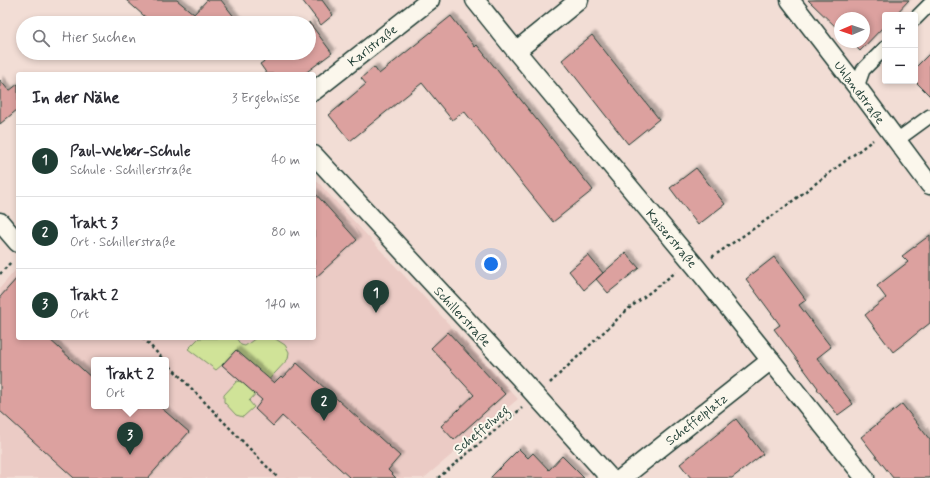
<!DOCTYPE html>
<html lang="de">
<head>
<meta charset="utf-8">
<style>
	:root { --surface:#fff; --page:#f7f7f7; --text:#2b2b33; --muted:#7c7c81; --line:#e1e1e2; --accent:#1f3d34 }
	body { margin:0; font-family:Mynerve,sans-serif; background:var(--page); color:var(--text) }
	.controls { position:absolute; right:12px; top:12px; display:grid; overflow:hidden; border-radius:4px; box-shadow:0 2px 6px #0003 }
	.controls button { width:36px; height:36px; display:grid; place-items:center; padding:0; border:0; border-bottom:1px solid var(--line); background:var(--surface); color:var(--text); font:20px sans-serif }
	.compass { position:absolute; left:834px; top:12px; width:36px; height:36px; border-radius:50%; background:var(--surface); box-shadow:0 2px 6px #0003; rotate:268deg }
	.you { position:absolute; left:491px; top:264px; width:14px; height:14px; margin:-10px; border:3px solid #fff; border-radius:50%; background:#1a73e8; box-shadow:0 0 0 6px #1a73e833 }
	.badge { display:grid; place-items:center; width:26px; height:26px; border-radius:50%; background:var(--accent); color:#fff; font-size:13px; font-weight:700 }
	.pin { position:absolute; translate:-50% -33px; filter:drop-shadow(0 1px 2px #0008) }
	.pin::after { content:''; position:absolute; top:21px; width:14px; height:12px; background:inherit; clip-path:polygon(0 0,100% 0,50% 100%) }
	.popup { position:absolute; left:91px; top:357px; width:78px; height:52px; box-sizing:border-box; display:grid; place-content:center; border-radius:4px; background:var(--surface); filter:drop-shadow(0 1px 3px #0005); font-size:13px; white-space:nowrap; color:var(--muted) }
	.popup b { font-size:15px; color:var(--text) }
	.popup::after { content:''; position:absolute; left:50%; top:100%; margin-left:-8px; border:8px solid transparent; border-top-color:var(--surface) }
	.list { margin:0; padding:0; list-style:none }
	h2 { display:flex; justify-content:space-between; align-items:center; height:52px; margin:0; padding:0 16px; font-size:17px }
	h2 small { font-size:13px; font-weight:400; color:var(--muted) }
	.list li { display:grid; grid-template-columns:26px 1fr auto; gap:12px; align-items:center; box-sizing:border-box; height:72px; padding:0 16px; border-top:1px solid var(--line) }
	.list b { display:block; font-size:15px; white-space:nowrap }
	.list p { margin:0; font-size:13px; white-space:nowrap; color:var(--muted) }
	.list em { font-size:13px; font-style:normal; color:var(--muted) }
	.icon { flex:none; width:22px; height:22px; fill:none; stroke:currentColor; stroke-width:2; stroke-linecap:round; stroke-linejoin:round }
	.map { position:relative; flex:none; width:930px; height:478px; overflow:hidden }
	.search { position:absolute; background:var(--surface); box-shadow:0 2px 6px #0003; left:16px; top:16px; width:300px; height:44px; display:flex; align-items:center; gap:10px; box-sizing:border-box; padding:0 14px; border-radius:22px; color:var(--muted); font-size:15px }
	.panel { position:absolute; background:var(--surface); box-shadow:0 2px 6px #0003; left:16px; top:72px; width:300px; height:268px; border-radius:4px }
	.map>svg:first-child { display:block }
	.built { fill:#ebcbc5; fill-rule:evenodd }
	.green { fill:#d0e398; stroke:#789066 }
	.building { fill:#dca19f; stroke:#1f3d34; filter:url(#shadow) }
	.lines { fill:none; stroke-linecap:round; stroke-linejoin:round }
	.pedestrian-casing { stroke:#1f3d34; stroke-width:16 }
	.minor-casing { stroke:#1f3d34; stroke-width:21 }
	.path { stroke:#1f3d34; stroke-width:2.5; stroke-dasharray:3 3; stroke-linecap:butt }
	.pedestrian { stroke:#fbf7ec; stroke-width:13 }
	.minor { stroke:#fbf7ec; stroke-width:18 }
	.labels { text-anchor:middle; stroke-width:4; stroke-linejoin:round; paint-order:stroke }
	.street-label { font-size:13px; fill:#1f3d34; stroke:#fbf7ec }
</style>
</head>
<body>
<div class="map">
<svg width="930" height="478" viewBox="0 0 930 478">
	<defs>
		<filter id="shadow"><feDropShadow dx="3.5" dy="-3.5" stdDeviation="1" flood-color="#0004"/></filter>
	</defs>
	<rect width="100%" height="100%" fill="#f2ddd5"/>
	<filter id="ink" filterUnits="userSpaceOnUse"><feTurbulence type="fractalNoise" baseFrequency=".025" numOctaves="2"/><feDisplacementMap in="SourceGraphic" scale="8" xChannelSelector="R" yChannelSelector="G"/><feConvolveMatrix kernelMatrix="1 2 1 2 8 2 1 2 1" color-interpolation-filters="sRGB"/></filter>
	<g filter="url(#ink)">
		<path class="built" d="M314 178 518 399 424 478H0V288L18 267V338H314ZM94 360H166V406H94Z"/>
		<path class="green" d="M199 338H236L241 345 245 346 256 338H274L285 345 289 352 288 359 249 401 254 407 243 417 236 415 224 402V395L237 381 242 382 255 367 236 350 222 365 216 370 188 349Z"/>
		<path class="building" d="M126 0H177L194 14 207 0H221L239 23H152Z
			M302 0H322L333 15 321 25Z
			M808 0H909L895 15H885V25L860 51 851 42H864V18H840V31Z
			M451 16 475 47 477 45 593 190 553 222 464 111 452 120 422 83 350 141 329 115 366 84 361 78 374 67 379 74Z
			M309 22 332 53 304 74H267L260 64 266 60 261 53H309Z
			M592 35 659 119 628 144 562 60Z
			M930 53V96L915 81V68Z
			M0 80 9 91 18 84V109L0 124Z
			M696 168 725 204 698 225 670 188Z
			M314 192 357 240 314 279Z
			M930 235V323L893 352 865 315 886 298 877 286 908 262 902 256Z
			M626 253 639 268 608 293 596 279Z
			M588 255 603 273 584 290 569 271Z
			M774 257 806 300 799 305 831 347 817 358 853 404 838 415 817 389 818 388 774 329 780 325 746 279Z
			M18 277V338H48L94 380V406H159L189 432 148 478H74L0 411V297Z
			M448 332 505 394 454 440 441 426 474 395 431 348Z
			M236 350 274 383 281 376 283 378 297 363 400 456 388 470 396 478H350L282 416 273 426 255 409 262 400 222 365Z
			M902 404 930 440V478H893L861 437Z
			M736 419 763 454 732 478H691L680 464Z
			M519 449 528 458 533 453 549 470 562 456 584 478H490Z"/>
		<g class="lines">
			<defs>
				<path id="pedestrian" d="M915 19 930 4
					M857 87 863 70 885 48
					M897 140 930 116"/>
				<path id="minor" d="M475 0 516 51 696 267 865 478
					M790 0 857 87 930 185
					M516 51 579 0
					M314 91 430 0
					M314 155 518 376 610 478
					M0 222 18 243
					M622 478 771 360"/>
			</defs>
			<use href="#pedestrian" class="pedestrian-casing"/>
			<use href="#minor" class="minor-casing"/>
			<path class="path" d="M712 257 778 212 873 140
				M0 274 12 261
				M143 338 164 360
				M166 362 278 478
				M550 383 627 310 676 272
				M438 478 522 408"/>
			<use href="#pedestrian" class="pedestrian"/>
			<use href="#minor" class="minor"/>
		</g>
	</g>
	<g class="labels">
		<g class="street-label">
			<text transform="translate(372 45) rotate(-38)" y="5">Karlstraße</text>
			<text transform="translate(860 92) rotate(53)" y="5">Uhlandstraße</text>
			<text transform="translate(672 238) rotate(50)" y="5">Kaiserstraße</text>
			<text transform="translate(463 316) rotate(47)" y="5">Schillerstraße</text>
			<text transform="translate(696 419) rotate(-38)" y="5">Scheffelplatz</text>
			<text transform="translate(481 429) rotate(-40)" y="5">Scheffelweg</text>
		</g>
	</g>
</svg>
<div class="controls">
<button>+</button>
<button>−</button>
</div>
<svg class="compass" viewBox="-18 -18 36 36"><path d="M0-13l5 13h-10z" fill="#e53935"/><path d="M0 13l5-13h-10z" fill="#7c7c81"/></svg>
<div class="you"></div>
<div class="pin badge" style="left:376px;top:313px">1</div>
<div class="pin badge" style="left:324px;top:421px">2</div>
<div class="pin badge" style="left:130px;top:455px">3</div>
<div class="popup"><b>Trakt 2</b>Ort</div>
<div class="search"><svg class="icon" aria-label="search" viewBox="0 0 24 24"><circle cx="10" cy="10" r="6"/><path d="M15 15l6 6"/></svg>Hier suchen</div>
<section class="panel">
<h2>In der Nähe<small>3 Ergebnisse</small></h2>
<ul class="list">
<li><span class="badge">1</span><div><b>Paul-Weber-Schule</b><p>Schule · Schillerstraße</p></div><em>40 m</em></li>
<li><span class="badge">2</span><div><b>Trakt 3</b><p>Ort · Schillerstraße</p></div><em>80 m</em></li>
<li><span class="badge">3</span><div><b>Trakt 2</b><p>Ort</p></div><em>140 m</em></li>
</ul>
</section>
</div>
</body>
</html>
